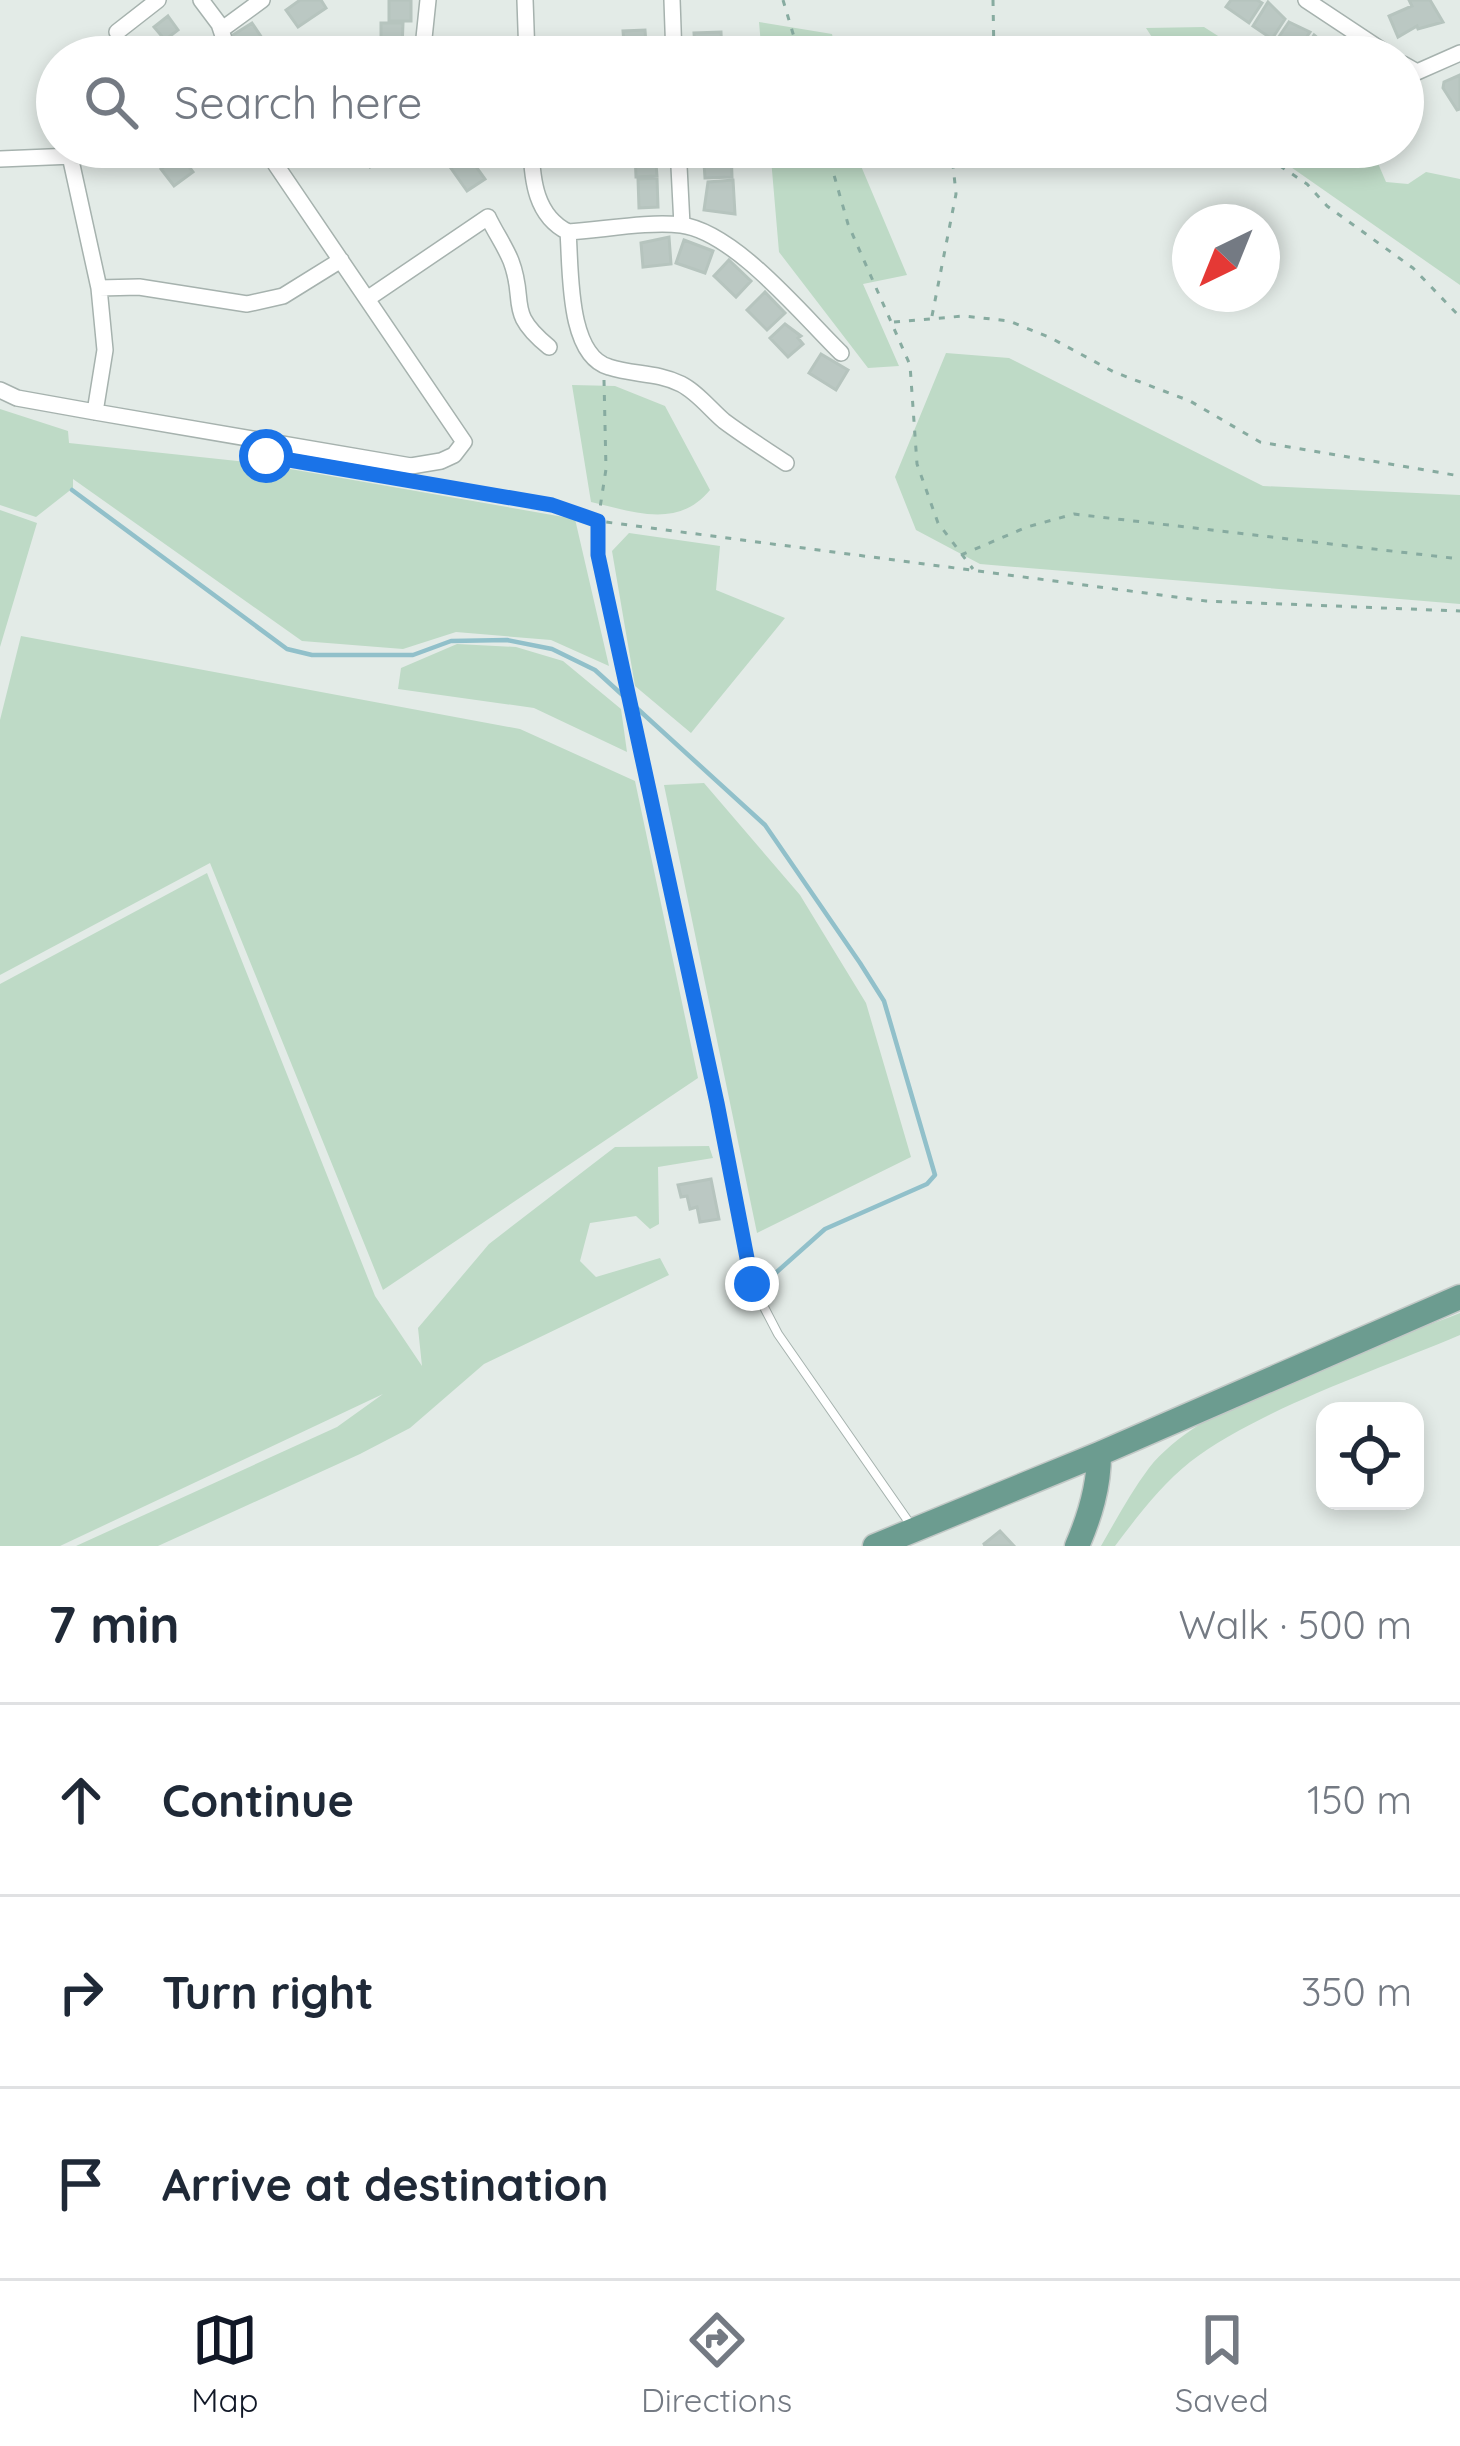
<!DOCTYPE html>
<html lang="en">
<head>
<meta charset="utf-8">
<style>
	:root { --surface:#fff; --page:#f6f6f7; --text:#1f2937; --muted:#747a83; --line:#e0e1e3; --accent:#111827 }
	body { margin:0; font-family:Quicksand,sans-serif; background:var(--page); color:var(--text) }
	.controls { position:absolute; right:36px; bottom:36px; display:grid; overflow:hidden; border-radius:24px; box-shadow:0 6px 18px #0003 }
	.controls button { width:108px; height:108px; display:grid; place-items:center; padding:0; border:0; border-bottom:3px solid var(--line); background:var(--surface); color:var(--text); font:60px sans-serif }
	.compass { position:absolute; left:1172px; top:204px; width:108px; height:108px; border-radius:50%; background:var(--surface); box-shadow:0 6px 18px #0003; rotate:223deg }
	.stop { position:absolute; width:36px; height:36px; margin:-27px; border:9px solid #1a73e8; border-radius:50%; background:#fff }
	.stop.end { background:#1a73e8; border-color:#fff; box-shadow:0 3px 12px #0008 }
	.list { margin:0; padding:0; list-style:none }
	h2 { display:flex; justify-content:space-between; align-items:center; height:156px; margin:0; padding:0 48px; font-size:51px }
	h2 small { font-size:39px; font-weight:400; color:var(--muted) }
	.list li { display:grid; grid-template-columns:78px 1fr auto; gap:36px; align-items:center; box-sizing:border-box; height:192px; padding:0 48px; border-top:3px solid var(--line) }
	.list b { display:block; font-size:45px; white-space:nowrap }
	.list em { font-size:39px; font-style:normal; color:var(--muted) }
	.icon { flex:none; width:66px; height:66px; fill:none; stroke:currentColor; stroke-width:2; stroke-linecap:round; stroke-linejoin:round }
	.map { position:relative; flex:none; width:1460px; height:1546px; overflow:hidden }
	.search { position:absolute; background:var(--surface); box-shadow:0 6px 18px #0003; left:36px; right:36px; top:36px; height:132px; display:flex; align-items:center; gap:30px; box-sizing:border-box; padding:0 42px; border-radius:66px; color:var(--muted); font-size:45px }
	.sheet { height:732px; background:var(--surface) }
	nav { display:flex; justify-content:space-around; align-items:center; box-sizing:border-box; height:168px; border-top:3px solid var(--line); background:var(--surface); font-size:33px; color:var(--muted) }
	nav a { display:grid; justify-items:center; gap:6px }
	nav .on { color:var(--accent) }
	.map>svg:first-child { display:block }
	.green { fill:#bedac6 }
	.lines { fill:none; stroke-linecap:round; stroke-linejoin:round }
	.stream { stroke:#91c0ca; stroke-width:4.5 }
	.building { fill:#bbc8c3; stroke:#b6c4be; stroke-width:3 }
	.lane-casing { stroke:#a6b2ae; stroke-width:10 }
	.street-casing { stroke:#a6b2ae; stroke-width:18 }
	.primary-casing { stroke:#c2c8c6; stroke-width:27 }
	.path { stroke:#87aba0; stroke-width:3; stroke-dasharray:6 9; stroke-linecap:butt }
	.lane { stroke:#fff; stroke-width:8 }
	.street { stroke:#fff; stroke-width:15 }
	.primary { stroke:#6c9c90; stroke-width:24 }
	.route { stroke:#1a73e8; stroke-width:15 }
</style>
</head>
<body>
<div class="map">
<svg width="1460" height="1546" viewBox="0 0 1460 1546">
	<rect width="100%" height="100%" fill="#e3ebe7"/>
	<path class="green" d="M759 22 832 34 837 57H762Z
		M1204 27 1251 57H1165L1146 28Z
		M770 147H853L907 275 863 284 899 366 868 368 779 252Z
		M1262 147H1371L1386 182 1408 184 1426 172 1460 179V285Z
		M946 353 1009 358 1263 486 1460 495V604L980 564 916 530 895 477Z
		M572 385 615 386 665 406 710 490C678 529 634 512 591 502Z
		M0 409 68 431 69 443 256 463 575 519 609 666 551 640 456 632 403 649 302 641 73 479V488L36 517 0 505Z
		M0 510 37 523 0 647Z
		M629 533 720 546 716 590 785 618 691 733 635 686 612 551Z
		M21 636 520 729 635 781 698 1078 383 1290 210 863 0 975V720Z
		M457 644 516 647 563 661 621 709 627 752 534 708 398 689 401 668Z
		M704 783 800 895 866 1003 911 1157 757 1233 664 785Z
		M207 873 375 1296 422 1366 418 1328 489 1244 615 1147 709 1146 713 1158 658 1167 659 1224 650 1229 636 1216 590 1223 580 1261 596 1277 660 1258 669 1275 484 1364 410 1428 360 1454 158 1546H76L337 1427 383 1394 60 1546H0V984Z
		M1460 1313V1335C1378 1370 1259 1409 1190 1462 1161 1485 1137 1517 1115 1546H1101C1116 1520 1131 1492 1149 1468 1206 1396 1374 1347 1460 1313Z"/>
	<g class="lines">
		<path class="stream" d="M72 490 287 649 312 655H413L451 641 507 640 552 649 595 670 765 825 860 963 884 1001 935 1175 927 1184 825 1229 770 1278"/>
	</g>
	<path class="building" d="M300 0H321L326 8 298 27 286 10Z
		M389 0H411V21H389Z
		M1231 0H1257L1262 3 1249 23 1226 7Z
		M1409 0H1430L1443 22 1418 29 1417 26 1398 37 1389 16 1412 6Z
		M1268 2 1285 19 1272 39 1253 26Z
		M168 16 178 30 165 40 154 27Z
		M1289 22 1310 32 1295 54 1276 41Z
		M252 23 264 41 261 42 271 57H248L242 43 240 45 233 35Z
		M381 23H403L402 50H381Z
		M645 30 647 57H625L623 31Z
		M721 32 722 57H690V49H695L694 33Z
		M1314 35 1332 50 1327 57H1300Z
		M1460 75V109L1457 110 1443 88 1444 82Z
		M211 147H234L239 153 224 164Z
		M357 147H392L394 151 370 167Z
		M436 147H462L485 179 467 191Z
		M731 147 732 177 705 178 703 148Z
		M176 149 193 172 174 186 161 169 171 162 166 156Z
		M655 151 657 176 636 177 635 152Z
		M657 178 658 207 639 208 638 179Z
		M733 180 735 214 704 210 708 182Z
		M669 237 671 264 643 267 641 243Z
		M684 240 713 251 705 273 676 263Z
		M729 260 751 281 736 297 714 276Z
		M765 292 785 313 767 330 747 310Z
		M785 324 801 336 798 338 803 344 788 357 770 338Z
		M821 354 848 370 836 390 809 373Z
		M711 1179 719 1219 700 1222 697 1207 690 1209 687 1196 681 1197 678 1185Z
		M1000 1531 1014 1546H985L984 1544Z"/>
	<g class="lines">
		<defs>
			<path id="lane" d="M717 1103 752 1284 778 1334 913 1528"/>
			<path id="street" d="M201 0 219 24 230 57
				M525 0 527 57
				M672 0 674 57
				M1306 0 1392 57
				M221 30 262 0
				M117 32 158 0
				M422 57 428 0
				M1403 64 1417 72 1460 53
				M266 147 276 165 302 147
				M531 147C532 181 536 216 568 232 571 269 567 355 609 367 633 375 657 372 681 384 697 392 710 409 724 421 744 436 765 449 786 463
				M678 147 682 225
				M70 156 99 288 105 350 95 412
				M0 159 122 154 138 147
				M568 232C602 230 648 221 681 225 735 232 802 315 841 353
				M99 288 139 287 247 304 283 296 341 260
				M367 299 488 217C495 232 505 246 511 261 527 303 505 311 549 347
				M0 390 17 398 95 412 411 466 441 461 454 455 464 442 276 165"/>
			<path id="primary" d="M875 1546 1099 1454 1460 1297
				M1077 1546C1090 1516 1099 1487 1099 1454"/>
		</defs>
		<use href="#lane" class="lane-casing"/>
		<use href="#street" class="street-casing"/>
		<use href="#primary" class="primary-casing"/>
		<path class="path" d="M783 0 800 57
			M993 0 994 57
			M826 147 848 224 910 365 917 464 938 523 973 569
			M1240 147 1253 158 1277 164 1307 184 1327 206 1413 268 1460 317
			M932 316 956 194 952 155 955 147
			M894 322 964 316 1009 321 1051 338 1114 372 1190 401 1260 442 1460 476
			M604 380 606 469 598 521V555L714 1089
			M416 482 552 505 598 521 1206 601 1460 611
			M961 555 1027 527 1074 514 1460 559"/>
		<use href="#lane" class="lane"/>
		<use href="#street" class="street"/>
		<use href="#primary" class="primary"/>
	</g>
	<g class="lines">
		<path class="route" d="M266 456 552 505 598 521V555L717 1103 752 1284"/>
	</g>
</svg>
<div class="controls">
<button><svg class="icon" aria-label="locate" viewBox="0 0 24 24"><circle cx="12" cy="12" r="6"/><path d="M12 2v4M12 18v4M2 12h4M18 12h4"/></svg></button>
</div>
<svg class="compass" viewBox="-18 -18 36 36"><path d="M0-13l5 13h-10z" fill="#e53935"/><path d="M0 13l5-13h-10z" fill="#747a83"/></svg>
<div class="stop" style="left:266px;top:456px"></div>
<div class="stop end" style="left:752px;top:1284px"></div>
<div class="search"><svg class="icon" aria-label="search" viewBox="0 0 24 24"><circle cx="10" cy="10" r="6"/><path d="M15 15l6 6"/></svg>Search here</div>
</div>
<section class="sheet">
<h2>7 min<small>Walk · 500 m</small></h2>
<ul class="list">
<li><svg class="icon" aria-label="ahead" viewBox="0 0 24 24"><path d="M12 20V5M6 11l6-6 6 6"/></svg><div><b>Continue</b></div><em>150 m</em></li>
<li><svg class="icon" aria-label="right" viewBox="0 0 24 24"><path d="M7 20v-9h11M14 6l5 5-5 5"/></svg><div><b>Turn right</b></div><em>350 m</em></li>
<li><svg class="icon" aria-label="arrive" viewBox="0 0 24 24"><path d="M6 21V4h12l-3 4 3 4H6"/></svg><div><b>Arrive at destination</b></div></li>
</ul>
</section>
<nav>
<a class="on"><svg class="icon" aria-label="map" viewBox="0 0 24 24"><path d="M3 6l6-2 6 2 6-2v14l-6 2-6-2-6 2zM9 4v14M15 6v14"/></svg>Map</a>
<a><svg class="icon" aria-label="directions" viewBox="0 0 24 24"><path d="M12 3l9 9-9 9-9-9zM9 14v-3h6M13 9l2 2-2 2"/></svg>Directions</a>
<a><svg class="icon" aria-label="saved" viewBox="0 0 24 24"><path d="M7 4h10v16l-5-4-5 4z"/></svg>Saved</a>
</nav>
</body>
</html>
